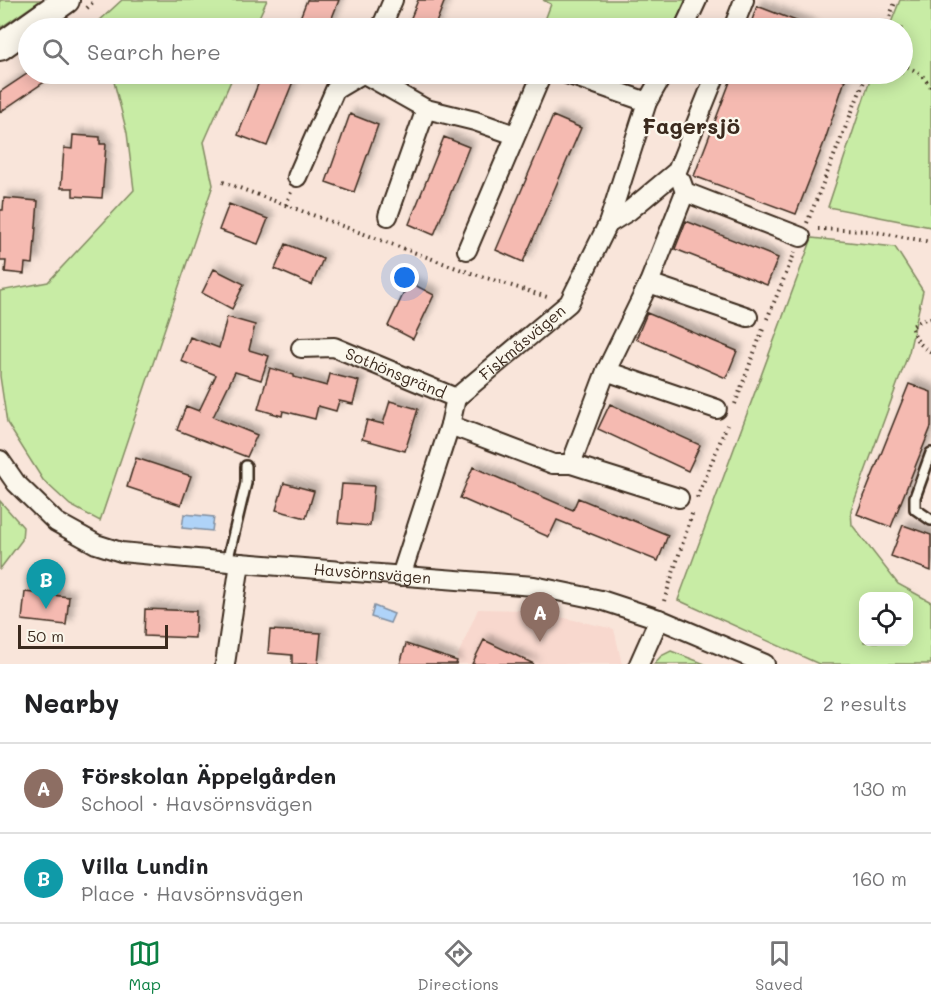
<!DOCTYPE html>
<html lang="en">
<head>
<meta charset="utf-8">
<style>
	:root { --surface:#fff; --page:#f6f6f6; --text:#202124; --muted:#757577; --line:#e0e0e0; --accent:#0b8043 }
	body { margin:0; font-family:Mali,sans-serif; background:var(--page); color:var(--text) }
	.controls { position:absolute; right:18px; bottom:18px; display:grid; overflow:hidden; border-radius:12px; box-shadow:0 3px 15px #0003 }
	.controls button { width:54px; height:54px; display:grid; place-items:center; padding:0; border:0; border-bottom:2px solid var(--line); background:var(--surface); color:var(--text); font:30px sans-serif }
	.scale { position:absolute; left:18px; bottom:15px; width:150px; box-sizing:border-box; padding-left:6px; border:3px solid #3b2a1e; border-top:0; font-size:16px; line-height:21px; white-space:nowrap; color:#3b2a1e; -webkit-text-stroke:4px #fbf7ec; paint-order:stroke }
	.you { position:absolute; left:405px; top:278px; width:21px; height:21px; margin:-15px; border:4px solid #fff; border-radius:50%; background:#1a73e8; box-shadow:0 0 0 9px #1a73e833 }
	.badge { display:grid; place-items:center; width:39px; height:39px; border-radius:50%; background:var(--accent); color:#fff; font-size:20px; font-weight:700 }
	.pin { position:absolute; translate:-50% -50px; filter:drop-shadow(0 2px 3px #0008) }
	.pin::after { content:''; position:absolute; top:32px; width:21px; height:18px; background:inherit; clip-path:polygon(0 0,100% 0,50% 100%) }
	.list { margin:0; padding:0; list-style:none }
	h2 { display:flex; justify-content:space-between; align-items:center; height:78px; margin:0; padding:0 24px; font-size:26px }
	h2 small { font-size:20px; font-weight:400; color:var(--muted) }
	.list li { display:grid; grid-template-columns:39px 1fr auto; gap:18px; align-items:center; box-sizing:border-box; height:90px; padding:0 24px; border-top:2px solid var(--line) }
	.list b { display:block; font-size:22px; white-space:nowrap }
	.list p { margin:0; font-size:20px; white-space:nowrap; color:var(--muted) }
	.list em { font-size:20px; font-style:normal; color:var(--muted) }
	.icon { flex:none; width:33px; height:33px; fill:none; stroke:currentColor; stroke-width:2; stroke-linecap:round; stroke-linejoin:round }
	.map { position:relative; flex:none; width:931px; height:664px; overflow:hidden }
	.search { position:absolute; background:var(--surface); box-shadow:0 3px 15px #0003; left:18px; right:18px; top:18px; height:66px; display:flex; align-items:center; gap:15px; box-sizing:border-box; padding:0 21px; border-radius:33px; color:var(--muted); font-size:22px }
	.sheet { height:258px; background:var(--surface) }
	nav { display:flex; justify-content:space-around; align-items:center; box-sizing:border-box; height:84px; border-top:2px solid var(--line); background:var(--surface); font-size:16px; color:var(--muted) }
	nav a { display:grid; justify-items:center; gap:3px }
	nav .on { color:var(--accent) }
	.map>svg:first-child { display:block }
	.built { fill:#f8d8ce }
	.green { fill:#c8eca5; stroke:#828b62; stroke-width:1.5; fill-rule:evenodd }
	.water { fill:#afd3f8; stroke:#818fa1; stroke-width:1.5 }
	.building { fill:#f5bab1; stroke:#3b2a1e; stroke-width:1.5; filter:url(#shadow) }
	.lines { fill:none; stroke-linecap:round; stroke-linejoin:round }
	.service-casing { stroke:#3b2a1e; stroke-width:14 }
	.minor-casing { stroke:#3b2a1e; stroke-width:22 }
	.secondary-casing { stroke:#3b2a1e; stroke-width:30 }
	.path { stroke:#3b2a1e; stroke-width:4; stroke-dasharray:1.5 4.5; stroke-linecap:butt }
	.service { stroke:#fbf7ec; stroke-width:9 }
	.minor { stroke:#fbf7ec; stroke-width:18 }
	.secondary { stroke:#fbf7ec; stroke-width:26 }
	.labels { text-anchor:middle; stroke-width:4.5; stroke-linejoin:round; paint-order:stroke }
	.street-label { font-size:16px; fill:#3b2a1e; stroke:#fbf7ec }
	.district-label { font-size:22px; font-weight:bold; fill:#3b2a1e; stroke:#fbf7ec }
</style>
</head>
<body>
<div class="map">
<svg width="931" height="664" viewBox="0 0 931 664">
	<defs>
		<filter id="shadow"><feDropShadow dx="5.5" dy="-5.5" stdDeviation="3" flood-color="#0004"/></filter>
	</defs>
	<rect width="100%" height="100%" fill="#f9e5da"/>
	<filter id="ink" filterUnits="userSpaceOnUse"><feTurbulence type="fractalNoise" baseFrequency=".0167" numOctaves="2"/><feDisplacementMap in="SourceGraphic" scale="12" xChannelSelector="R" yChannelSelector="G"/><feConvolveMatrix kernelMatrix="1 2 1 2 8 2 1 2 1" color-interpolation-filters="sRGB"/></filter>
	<g filter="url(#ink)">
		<path class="built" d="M478 609 529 610 614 629 622 664H454Z"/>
		<path class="green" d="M0 0H41L0 28Z
			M122 0H267L254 28H100L98 22Z
			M543 0H687L672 28H542L551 4Z
			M900 0H931V227L828 207 872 74H902V28H889Z
			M112 74H234L204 142 213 185 100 521 70 505 43 480 7 423 0 376V291L48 282 134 190 127 133Z
			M812 238 895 247 923 291 909 352 851 510 852 525 898 584 931 602V664H819L678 600ZM864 596H908V642H864Z
			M0 501 23 527 22 540 0 569Z
			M671 651 705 664H654L661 656Z"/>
		<path class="water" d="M184 514 214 517 212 531 182 528Z
			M374 606 394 614 390 623 371 617Z"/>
		<path class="building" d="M307 0H339L328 28H296Z
			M418 0H445L434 28H407Z
			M757 6 812 27 811 28H766L751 23Z
			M27 74H56L0 112V92Z
			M262 74H296L267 146 238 135Z
			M733 74H825L845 80 825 140 796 214 694 176Z
			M350 114 378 125 354 192 326 182Z
			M553 116 581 128 523 262 496 250Z
			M73 135 100 137V144H106L102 198 73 196V188H61L64 148 72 149Z
			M444 137 469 147 434 235 409 224Z
			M4 198 38 201 33 264 25 263 24 274 5 272 6 261H0V210H3Z
			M229 204 268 219 258 244 219 230Z
			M686 221 778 258 767 285 675 249Z
			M286 244 323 259 312 285 275 269Z
			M214 269 244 284 232 309 202 293Z
			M409 282 434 295 413 339 388 326Z
			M647 313 737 351 726 378 636 339Z
			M227 317 255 325 249 350 269 356 261 380 235 372 213 417 257 435 247 457 177 430 186 406 199 411 216 375 181 361 190 337 219 348Z
			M270 368 294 375V377L327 386 330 374 359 381 353 404 339 401 336 411 318 406 315 419 283 411 282 416 258 409Z
			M909 384 931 392V427L891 527 857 514Z
			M390 401 418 409 405 451 362 439 367 420 383 424Z
			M610 404 700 445 688 471 598 429Z
			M136 458 191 476 181 505 127 487Z
			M473 467 573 510 578 498 668 535 658 561 557 520 549 537 460 498Z
			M284 483 314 491 306 518 276 510Z
			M342 484 374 486 370 526 338 523Z
			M903 525 931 535V571L891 556Z
			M25 592 69 597 66 625 22 620Z
			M145 609 196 611 195 638 144 636Z
			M270 630 321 633 318 664H292V655L268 653Z
			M484 640 534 664H472Z
			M406 644 457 661 456 664H400Z"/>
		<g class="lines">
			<defs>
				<path id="service" d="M931 453 915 497V509L931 520
					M227 562 246 483V466"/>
				<g id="minor">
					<path d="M381 28 393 0"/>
					<path d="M684 28 697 0"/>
					<path d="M733 28 744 0"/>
					<path d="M364 74 426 109 475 121 515 135"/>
					<path d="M567 74 647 102"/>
					<path d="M297 177 335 90 362 74"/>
					<path d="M681 181 685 192 801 237"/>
					<path d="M685 192 649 283 748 317"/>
					<path d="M388 216 426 109"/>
					<path d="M608 224 629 211 677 171 716 74"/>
					<path d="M467 250 542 74"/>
					<path d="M649 283 606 371 717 409"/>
					<path id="s1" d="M301 348 334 347 456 398"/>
					<path d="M450 425 553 464H571L679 498"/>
					<path id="s2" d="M0 460 16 483 56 522 96 544 121 552 240 563 534 586 601 600 659 619 765 664"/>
					<path d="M571 464 606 371"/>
					<path id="s3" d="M401 576 450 425 456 398 569 303 608 224 647 102 663 74"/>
					<path d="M225 664 240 563"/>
					<path d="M639 664 659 619"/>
				</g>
				<path id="secondary" d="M0 47 66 0"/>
			</defs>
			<use href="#service" class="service-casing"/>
			<use href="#minor" class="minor-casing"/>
			<use href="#secondary" class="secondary-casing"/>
			<path class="path" d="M87 8 95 0
				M885 28 896 0
				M902 64 921 74 931 87
				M223 182 462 270 547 297
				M286 205 291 192
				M807 223 867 74
				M818 229 870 231 931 242
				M931 318 922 320 911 327 918 342 931 353
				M767 319 795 252
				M735 404 763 329
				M697 498 727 425
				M664 601 693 511"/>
			<use href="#service" class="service"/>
			<use href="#minor" class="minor"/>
			<use href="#secondary" class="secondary"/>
		</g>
	</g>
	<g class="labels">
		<g class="street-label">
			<text dy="6" stroke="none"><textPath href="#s3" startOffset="273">Fiskmåsvägen</textPath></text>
			<text dy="6" stroke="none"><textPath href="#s1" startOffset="100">Sothönsgränd</textPath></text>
			<text dy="6" stroke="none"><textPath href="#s2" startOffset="408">Havsörnsvägen</textPath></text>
		</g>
		<g class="district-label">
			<text x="691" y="134">Fagersjö</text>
		</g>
	</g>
</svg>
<div class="controls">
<button><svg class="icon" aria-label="locate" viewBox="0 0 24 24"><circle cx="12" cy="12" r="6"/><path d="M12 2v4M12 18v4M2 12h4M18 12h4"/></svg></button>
</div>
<div class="scale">50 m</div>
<div class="you"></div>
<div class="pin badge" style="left:540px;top:642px;background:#8d6e63">A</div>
<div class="pin badge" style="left:46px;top:609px;background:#0f9aa8">B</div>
<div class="search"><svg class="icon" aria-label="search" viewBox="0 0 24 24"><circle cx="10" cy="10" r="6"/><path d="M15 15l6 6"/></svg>Search here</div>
</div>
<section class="sheet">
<h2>Nearby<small>2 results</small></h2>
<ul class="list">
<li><span class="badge" style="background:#8d6e63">A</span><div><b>Förskolan Äppelgården</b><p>School · Havsörnsvägen</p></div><em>130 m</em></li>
<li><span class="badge" style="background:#0f9aa8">B</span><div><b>Villa Lundin</b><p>Place · Havsörnsvägen</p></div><em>160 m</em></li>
</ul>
</section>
<nav>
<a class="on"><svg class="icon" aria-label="map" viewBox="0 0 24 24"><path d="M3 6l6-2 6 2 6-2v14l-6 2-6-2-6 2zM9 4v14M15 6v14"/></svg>Map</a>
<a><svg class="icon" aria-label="directions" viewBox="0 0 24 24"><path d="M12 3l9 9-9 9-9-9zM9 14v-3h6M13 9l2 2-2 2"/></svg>Directions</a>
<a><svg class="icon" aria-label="saved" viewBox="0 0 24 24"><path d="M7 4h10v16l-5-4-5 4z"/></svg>Saved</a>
</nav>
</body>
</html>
